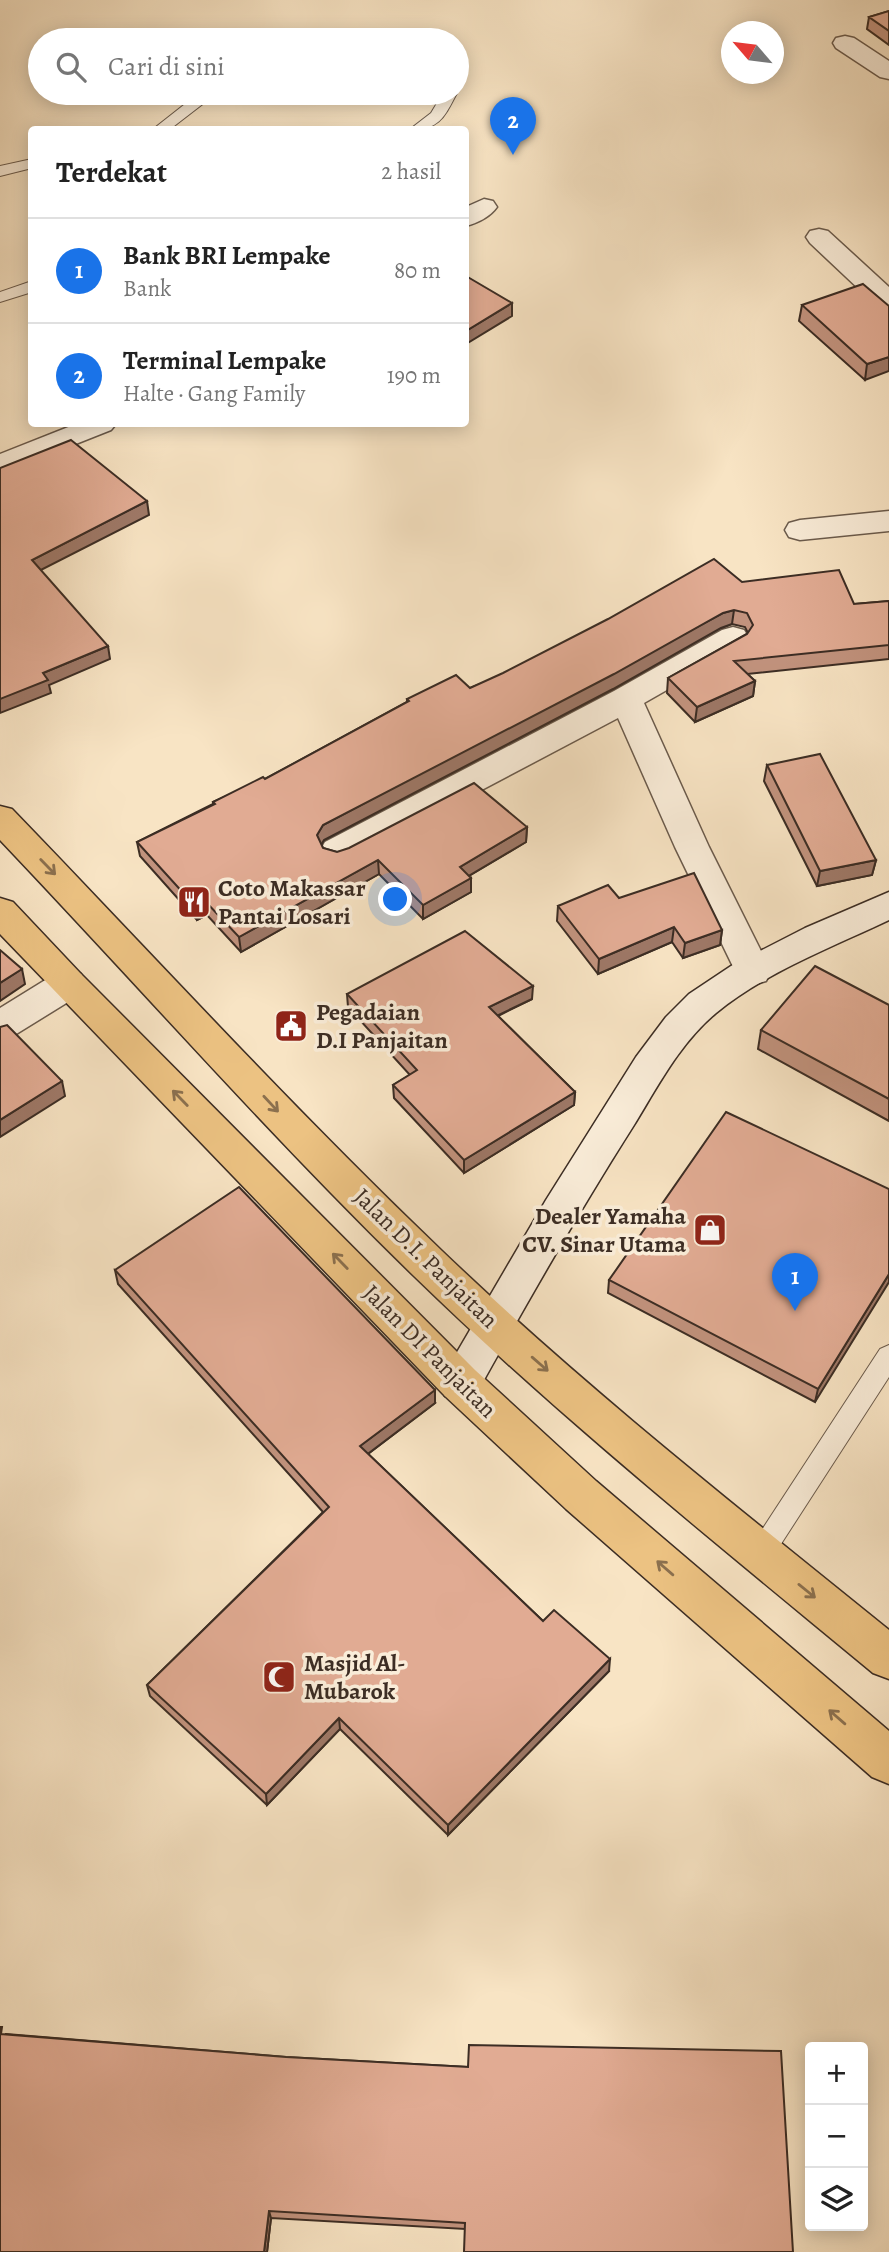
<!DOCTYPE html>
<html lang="id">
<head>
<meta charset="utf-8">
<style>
	:root { --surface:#fff; --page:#f2f2f2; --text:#222; --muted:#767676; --line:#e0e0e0; --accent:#1a73e8 }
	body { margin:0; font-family:Alegreya,serif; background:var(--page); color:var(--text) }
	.controls { position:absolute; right:21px; bottom:21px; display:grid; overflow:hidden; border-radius:7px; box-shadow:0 4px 18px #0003 }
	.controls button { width:63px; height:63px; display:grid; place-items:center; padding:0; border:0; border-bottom:2px solid var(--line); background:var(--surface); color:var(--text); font:35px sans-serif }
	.compass { position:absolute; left:721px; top:21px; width:63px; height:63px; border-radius:50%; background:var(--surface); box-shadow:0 4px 18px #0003; rotate:298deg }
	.you { position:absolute; left:396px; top:900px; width:24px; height:24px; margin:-18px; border:5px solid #fff; border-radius:50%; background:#1a73e8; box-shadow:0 0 0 10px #1a73e833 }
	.badge { display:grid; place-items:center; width:46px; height:46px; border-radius:50%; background:var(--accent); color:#fff; font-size:23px; font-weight:700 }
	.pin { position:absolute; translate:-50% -58px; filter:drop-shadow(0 2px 4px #0008) }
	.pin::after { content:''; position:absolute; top:37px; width:24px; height:21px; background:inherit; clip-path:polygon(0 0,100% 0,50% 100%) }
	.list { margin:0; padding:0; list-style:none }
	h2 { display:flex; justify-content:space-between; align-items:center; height:91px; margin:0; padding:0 28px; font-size:30px }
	h2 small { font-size:23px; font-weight:400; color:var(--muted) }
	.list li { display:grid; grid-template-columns:46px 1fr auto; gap:21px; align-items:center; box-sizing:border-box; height:105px; padding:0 28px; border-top:2px solid var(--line) }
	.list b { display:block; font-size:26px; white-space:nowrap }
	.list p { margin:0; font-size:23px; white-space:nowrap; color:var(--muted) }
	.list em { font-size:23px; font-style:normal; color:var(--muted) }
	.icon { flex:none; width:38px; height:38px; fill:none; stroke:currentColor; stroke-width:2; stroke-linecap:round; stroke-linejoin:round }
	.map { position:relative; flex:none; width:889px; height:2252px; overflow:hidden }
	.search { position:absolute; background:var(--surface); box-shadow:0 4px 18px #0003; left:28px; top:28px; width:441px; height:77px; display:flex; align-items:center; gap:18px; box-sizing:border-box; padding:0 24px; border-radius:38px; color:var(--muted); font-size:26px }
	.panel { position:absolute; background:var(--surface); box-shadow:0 4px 18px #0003; left:28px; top:126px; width:441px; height:301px; border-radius:7px }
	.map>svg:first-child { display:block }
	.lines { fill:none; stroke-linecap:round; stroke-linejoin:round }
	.lane-casing { stroke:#6b5b4c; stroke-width:2 }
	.street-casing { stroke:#6b5b4c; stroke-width:3 }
	.secondary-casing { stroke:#3c2d24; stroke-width:3 }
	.highway-casing { stroke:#3c2d24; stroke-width:3 }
	.lane { fill:#faedd9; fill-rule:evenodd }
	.street { fill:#faedd9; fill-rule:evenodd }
	.secondary { fill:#faedd9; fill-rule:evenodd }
	.highway { fill:#ecc282; fill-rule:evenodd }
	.wall { fill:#c2937e; stroke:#3c2d24; stroke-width:2 }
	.shaded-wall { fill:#9e7867; stroke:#3c2d24; stroke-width:2 }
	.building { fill:#e1ab93; stroke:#3c2d24; stroke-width:2 }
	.oneway { stroke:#8b704e }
	.labels { text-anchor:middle; stroke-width:7; stroke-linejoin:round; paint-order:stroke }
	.poi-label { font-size:24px; font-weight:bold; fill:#3c2d24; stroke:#faedd9; text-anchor:start }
	.street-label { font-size:24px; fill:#3c2d24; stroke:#faedd9 }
</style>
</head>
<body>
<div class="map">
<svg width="889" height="2252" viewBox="0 0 889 2252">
	<rect width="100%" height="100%" fill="#f8e4c4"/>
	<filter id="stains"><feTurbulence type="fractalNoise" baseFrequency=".00286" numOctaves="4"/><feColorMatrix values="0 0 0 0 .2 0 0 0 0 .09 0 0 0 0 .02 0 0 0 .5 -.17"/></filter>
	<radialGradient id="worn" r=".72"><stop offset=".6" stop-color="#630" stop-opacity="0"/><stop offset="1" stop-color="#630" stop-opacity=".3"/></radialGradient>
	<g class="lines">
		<defs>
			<path id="lane" d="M457 92V93C444 118 439 130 409 130L431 113 443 93Z
				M199 93H217L169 130H152Z
				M32 159V168L0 176V166Z
				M32 281V292L0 302V292Z
				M889 1345V1377L770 1561 761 1565 752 1561 748 1553 752 1545 880 1349Z"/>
			<path id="street" d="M845 36 854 38 889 61V79L880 77 836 48 833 43 836 38Z
				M484 199 493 201 497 207C490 217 477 223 466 226V207Z
				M819 229 828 231 889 287V310L879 308 810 243 806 237 810 231Z
				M76 424H116L111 430 0 474V454Z
				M889 511V531L800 540 789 537 785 530 789 523 800 520Z
				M733 627 744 630 749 638 744 646 644 703 709 847 771 971 766 981 753 985 740 981 675 847 618 718 349 860 337 864 325 860 320 851 325 842 614 691 722 630Z
				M68 970 81 974 86 984 81 994 13 1036 0 1040V1008L55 974Z"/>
			<path id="secondary" d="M889 892V920C830 948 766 972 716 1013 680 1043 658 1086 634 1125 578 1213 526 1304 475 1396L460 1401 445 1396 439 1383 546 1200 636 1057 666 1017 689 994 731 966 805 928Z"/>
			<path id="highway" d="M0 806 12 809C155 957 293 1109 442 1251 583 1386 737 1507 889 1630V1679L873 1673C717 1544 559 1417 414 1276 270 1136 138 985 0 840Z
				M0 898 13 902 81 974 475 1370 596 1481 889 1731V1784L872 1777 566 1509 445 1396 0 934Z"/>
		</defs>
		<use href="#lane" class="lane-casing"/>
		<use href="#street" class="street-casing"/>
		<use href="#secondary" class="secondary-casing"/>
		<use href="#highway" class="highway-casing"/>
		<use href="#lane" class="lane"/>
		<use href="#street" class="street"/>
		<use href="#secondary" class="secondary"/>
		<use href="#highway" class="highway"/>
	</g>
	<path class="wall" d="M889 11V45L867 29 869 17Z
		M802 305 889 306 865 380 799 321Z
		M742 582 854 604 889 601V659L747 674 755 681 753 696 695 722 667 693 668 678 748 633 745 627 732 624 721 628 613 689 324 840 321 844 323 848 337 852 527 827 526 842 469 876 471 892 423 919 379 874 241 952 207 915 197 920 140 856 137 842 213 804V802L265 779 407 702V699L470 688Z
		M767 765 876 860 872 875 817 886 764 781Z
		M619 898 722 930 720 945 683 958 672 942 598 974 557 921 558 906Z
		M347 994 532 999 498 1016 575 1092 574 1105 464 1173 394 1098 393 1085 410 1075 348 1007Z
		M889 1005V1121L758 1049 761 1030Z
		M889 1189 815 1402 608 1293 609 1280Z
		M115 1270 435 1403 368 1454 543 1621 609 1671 448 1835 340 1729 267 1805 150 1696 147 1685 323 1512 118 1284Z
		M6 2034 286 2057 468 2067 465 2229 271 2218 267 2252H0Z"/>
	<path class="shaded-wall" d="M512 303V316L466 344V331Z
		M889 357V371L865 380 867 364Z
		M147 501 149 515 35 573 32 560Z
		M734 610 732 624 721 628 613 689 324 840 318 850 317 835 323 825 723 613Z
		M108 646 110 659 49 685 51 693 0 713V699L43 673Z
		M755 681 753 696 695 722 697 707Z
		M527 827 526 842 460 881V867Z
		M378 860 379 874 241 952 239 937Z
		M876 860 872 875 817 886 820 871Z
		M471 878V892L423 919V905Z
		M205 901 207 915 197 920 195 906Z
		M674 927 672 942 598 974 599 959Z
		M722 930 720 945 683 958 685 943Z
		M22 969 25 984 0 1001V983Z
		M533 986 532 999 488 1020 489 1007Z
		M62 1081 65 1096 0 1137V1120Z
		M575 1092 574 1105 464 1173V1160Z
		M889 1274V1282L815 1402 818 1389Z
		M435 1390V1403L361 1459 360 1446Z
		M610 1659 609 1671 448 1835V1825Z
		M339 1718 340 1729 267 1805 266 1794Z
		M269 2211 271 2218 267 2252H264Z"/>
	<path class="building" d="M889 11V31L869 17Z
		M466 276 512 303 466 331Z
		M863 284 889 306V357L867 364 802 305Z
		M71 440 147 501 32 560 108 646 43 673 48 680 0 699V468Z
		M714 559 742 582 839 570 854 604 889 601V645L734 661 755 681 697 707 668 678 747 634 753 625 747 613 734 610 723 613 614 674 323 825 317 835 323 848 337 852 349 848 474 783 527 827 460 867 471 878 423 905 378 860 239 937 205 901 195 906 137 842 215 804 213 802 263 777 265 779 409 701 407 699 456 675 470 688 503 673 608 619Z
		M820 754 876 860 820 871 767 765Z
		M694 873 722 930 685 943 674 927 599 959 558 906 608 885 619 898Z
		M465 931 533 986 489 1007 575 1092 464 1160 393 1085 417 1070 347 994Z
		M0 950 22 969 0 983Z
		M815 966 889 1005V1099L761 1030Z
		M7 1025 62 1081 0 1120V1027Z
		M726 1112 889 1189V1274L818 1389 609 1280Z
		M239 1187 435 1390 360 1446 543 1621 554 1610 610 1659 448 1825 339 1718 266 1794 147 1685 329 1507 115 1270Z
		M0 2027H2L1 2034 286 2057 468 2067 469 2045 781 2051 793 2252H464L465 2223 269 2211 264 2252H0Z"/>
	<defs><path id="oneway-shaft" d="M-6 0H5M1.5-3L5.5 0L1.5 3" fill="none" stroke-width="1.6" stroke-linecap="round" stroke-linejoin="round" transform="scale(1.75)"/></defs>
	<g class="oneway">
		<use href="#oneway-shaft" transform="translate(48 867) rotate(46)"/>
		<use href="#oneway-shaft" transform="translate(180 1098) rotate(-134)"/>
		<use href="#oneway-shaft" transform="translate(271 1104) rotate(47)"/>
		<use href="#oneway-shaft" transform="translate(340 1261) rotate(-134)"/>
		<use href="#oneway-shaft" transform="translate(540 1364) rotate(41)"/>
		<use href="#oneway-shaft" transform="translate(665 1568) rotate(-139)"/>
		<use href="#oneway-shaft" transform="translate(807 1591) rotate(39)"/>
		<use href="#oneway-shaft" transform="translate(837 1717) rotate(-139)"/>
	</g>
	<defs>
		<symbol id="restaurant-square" viewBox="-11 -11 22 22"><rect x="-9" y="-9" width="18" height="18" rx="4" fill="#8f2418" stroke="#faedd9"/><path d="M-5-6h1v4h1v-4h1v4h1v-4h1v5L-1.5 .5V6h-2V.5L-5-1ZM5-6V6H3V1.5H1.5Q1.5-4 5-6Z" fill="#fff"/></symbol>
		<symbol id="civic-square" viewBox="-11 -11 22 22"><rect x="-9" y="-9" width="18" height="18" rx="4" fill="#8f2418" stroke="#faedd9"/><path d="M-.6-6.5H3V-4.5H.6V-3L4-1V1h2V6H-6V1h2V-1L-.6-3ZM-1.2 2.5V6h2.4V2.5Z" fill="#fff"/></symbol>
		<symbol id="shop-square" viewBox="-11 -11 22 22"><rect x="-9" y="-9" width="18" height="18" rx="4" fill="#8f2418" stroke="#faedd9"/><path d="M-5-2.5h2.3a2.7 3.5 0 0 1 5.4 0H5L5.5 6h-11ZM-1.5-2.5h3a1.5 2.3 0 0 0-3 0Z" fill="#fff"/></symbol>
		<symbol id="mosque-square" viewBox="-11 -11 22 22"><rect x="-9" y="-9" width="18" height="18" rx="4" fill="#8f2418" stroke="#faedd9"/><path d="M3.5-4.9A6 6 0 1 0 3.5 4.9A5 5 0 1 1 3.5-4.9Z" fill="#fff"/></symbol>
	</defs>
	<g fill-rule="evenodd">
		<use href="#restaurant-square" x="175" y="883" width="38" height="38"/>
		<use href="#civic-square" x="272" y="1007" width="38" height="38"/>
		<use href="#shop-square" x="691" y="1211" width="38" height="38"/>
		<use href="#mosque-square" x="260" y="1658" width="38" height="38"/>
	</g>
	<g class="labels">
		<g class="poi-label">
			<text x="218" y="896">Coto Makassar<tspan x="218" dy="28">Pantai Losari</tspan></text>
			<text x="316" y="1020">Pegadaian<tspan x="316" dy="28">D.I Panjaitan</tspan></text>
			<text x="686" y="1224" text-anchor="end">Dealer Yamaha<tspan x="686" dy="28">CV. Sinar Utama</tspan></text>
			<text x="304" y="1671">Masjid Al-<tspan x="304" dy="28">Mubarok</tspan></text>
		</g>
		<g class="street-label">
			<text transform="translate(426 1258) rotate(44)" y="8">Jalan D.I. Panjaitan</text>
			<text transform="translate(430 1351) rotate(45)" y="8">Jalan DI Panjaitan</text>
		</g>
	</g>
	<rect width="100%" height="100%" filter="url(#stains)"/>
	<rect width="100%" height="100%" fill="url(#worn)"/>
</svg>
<div class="controls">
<button>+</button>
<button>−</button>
<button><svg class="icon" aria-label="layers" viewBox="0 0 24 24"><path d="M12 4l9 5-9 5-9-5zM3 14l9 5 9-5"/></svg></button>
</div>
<svg class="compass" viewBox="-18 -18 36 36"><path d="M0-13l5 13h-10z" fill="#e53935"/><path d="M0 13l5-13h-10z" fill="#767676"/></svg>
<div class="you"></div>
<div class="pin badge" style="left:795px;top:1311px">1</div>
<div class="pin badge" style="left:513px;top:155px">2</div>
<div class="search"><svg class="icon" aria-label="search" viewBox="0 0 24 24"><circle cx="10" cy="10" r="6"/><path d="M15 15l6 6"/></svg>Cari di sini</div>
<section class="panel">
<h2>Terdekat<small>2 hasil</small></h2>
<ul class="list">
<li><span class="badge">1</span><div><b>Bank BRI Lempake</b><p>Bank</p></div><em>80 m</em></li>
<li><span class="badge">2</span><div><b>Terminal Lempake</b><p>Halte · Gang Family</p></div><em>190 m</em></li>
</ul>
</section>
</div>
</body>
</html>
